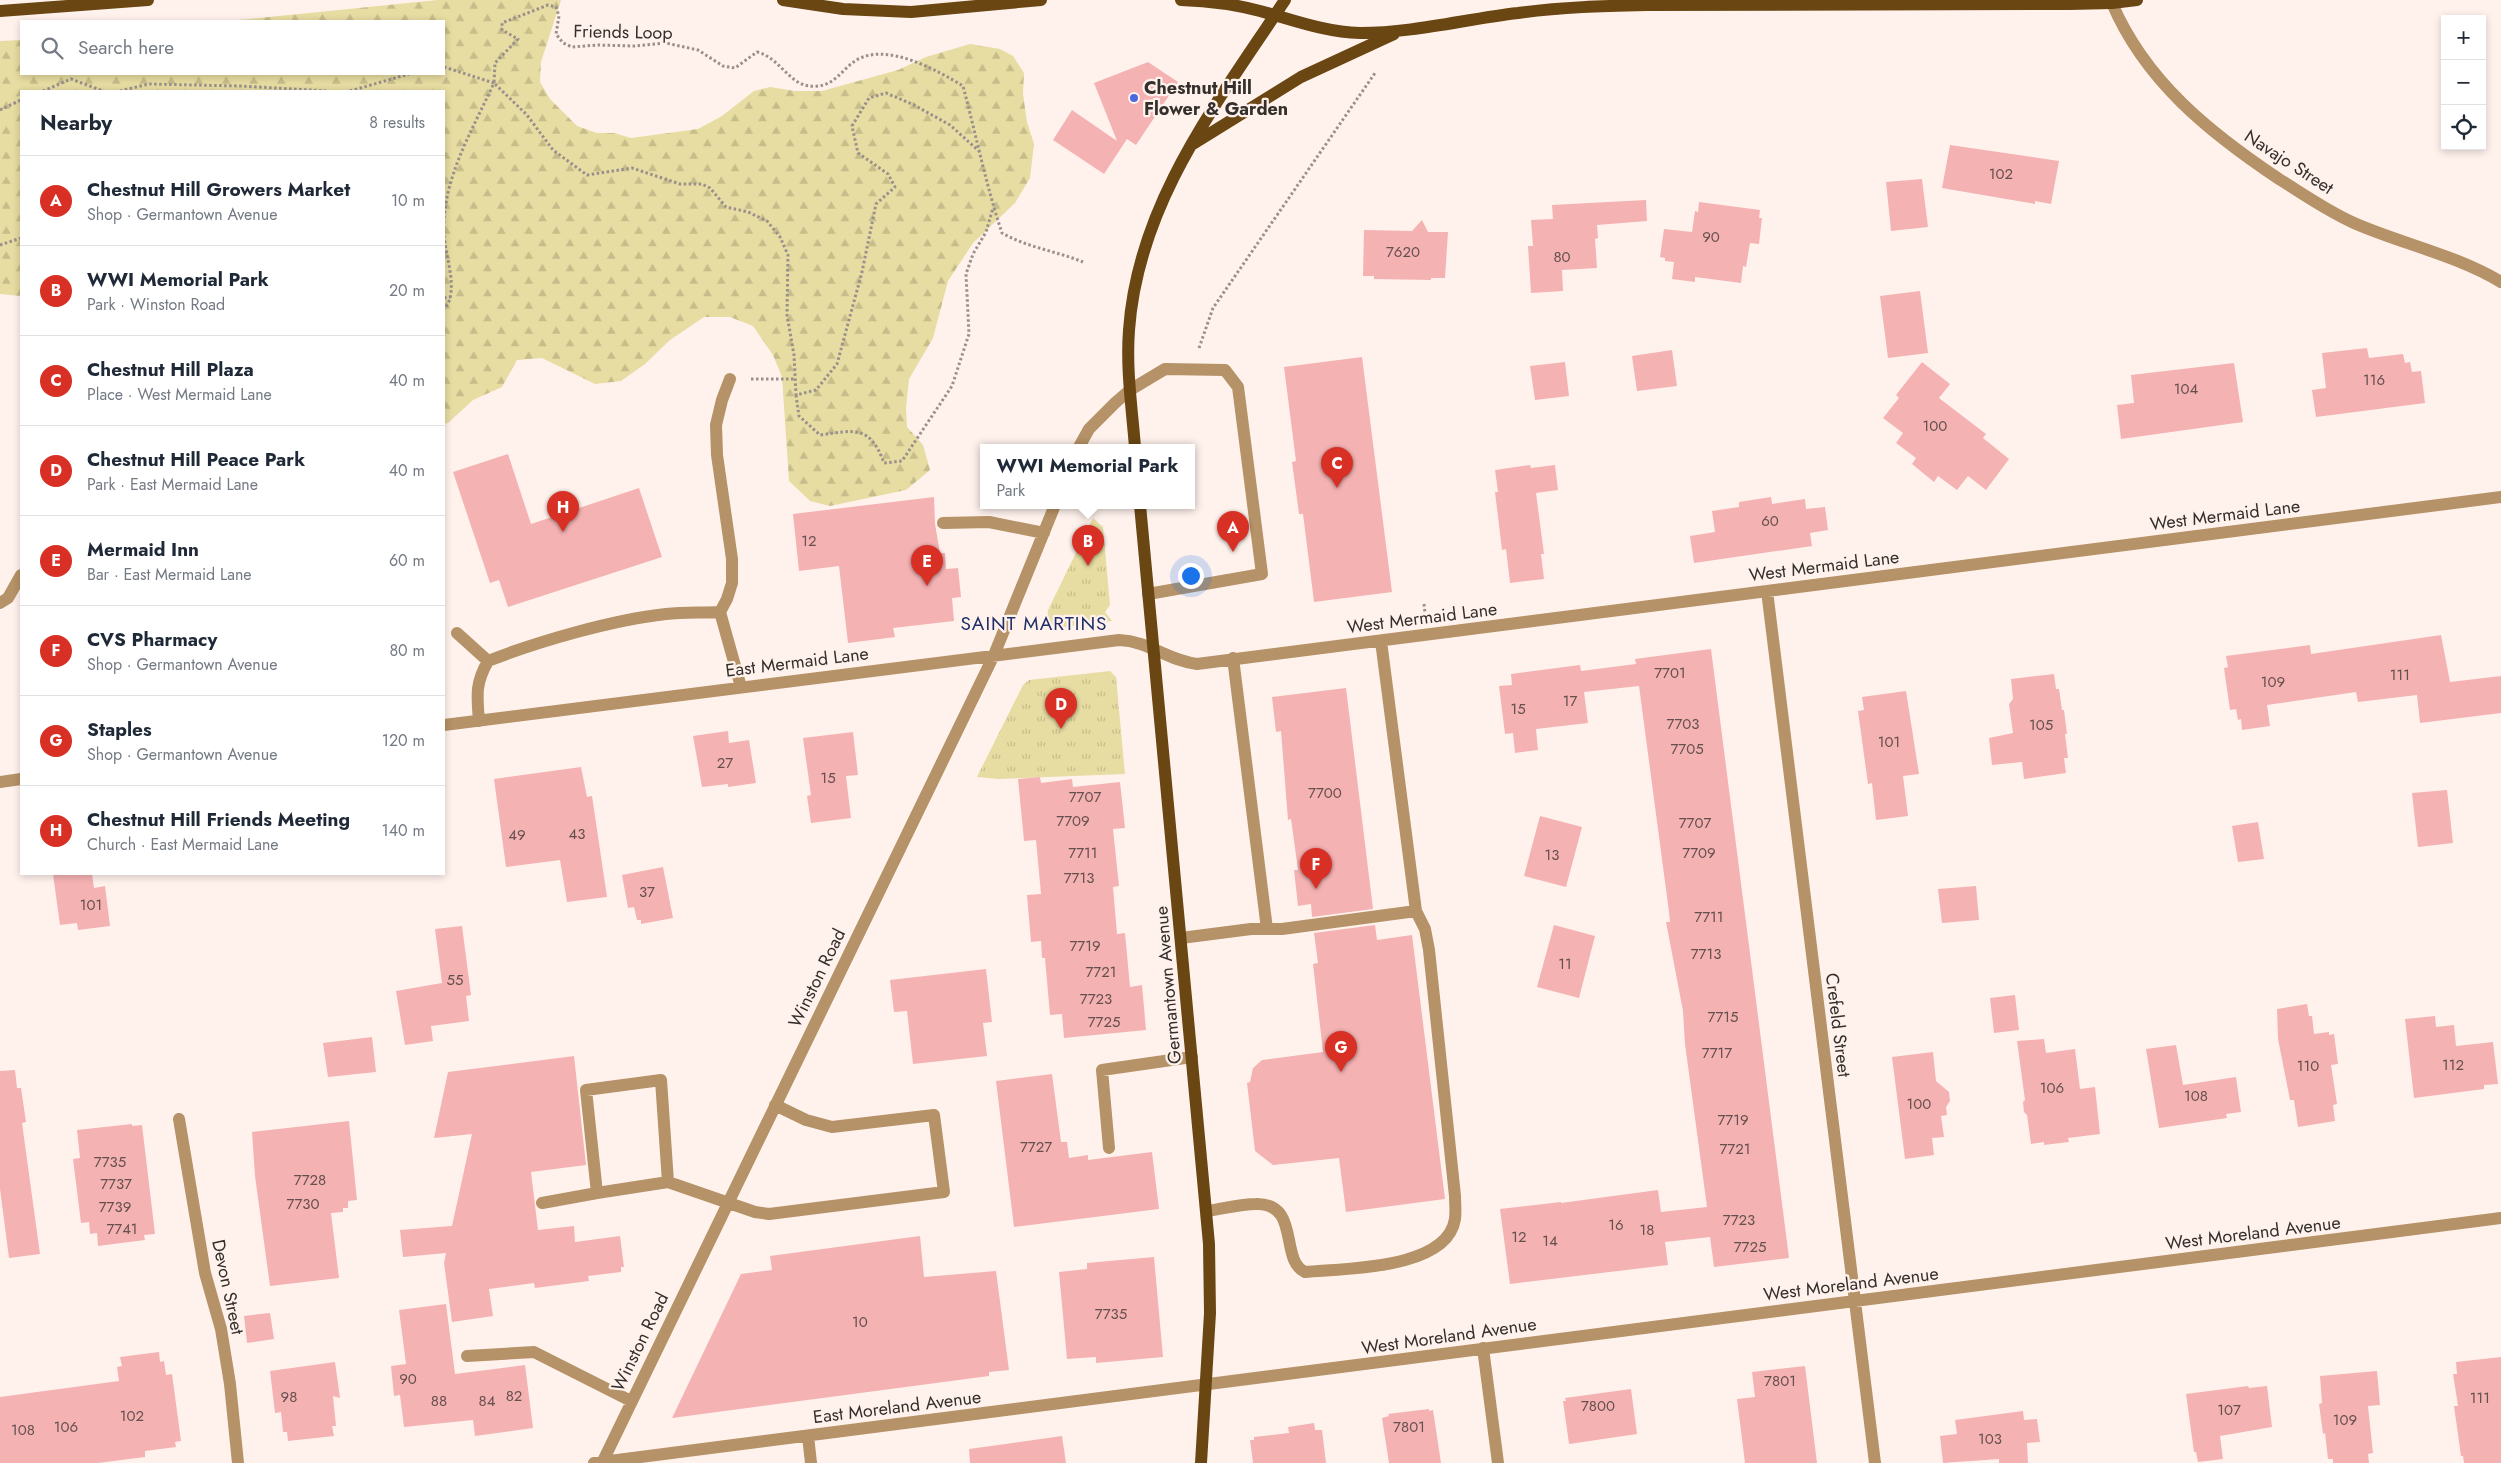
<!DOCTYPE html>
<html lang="en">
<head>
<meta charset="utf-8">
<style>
	:root { --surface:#fff; --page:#f6f6f7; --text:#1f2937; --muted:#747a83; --line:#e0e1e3; --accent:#d93025 }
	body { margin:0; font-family:Jost,sans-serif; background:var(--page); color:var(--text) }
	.controls { position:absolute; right:15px; top:15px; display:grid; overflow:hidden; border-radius:0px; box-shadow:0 2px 8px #0003 }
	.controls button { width:45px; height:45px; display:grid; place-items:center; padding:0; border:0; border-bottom:1px solid var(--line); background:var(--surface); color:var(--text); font:25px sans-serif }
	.you { position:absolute; left:1190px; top:575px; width:18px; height:18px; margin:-12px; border:4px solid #fff; border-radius:50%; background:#1a73e8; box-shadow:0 0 0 8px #1a73e833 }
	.badge { display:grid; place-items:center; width:32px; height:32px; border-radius:50%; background:var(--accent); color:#fff; font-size:16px; font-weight:700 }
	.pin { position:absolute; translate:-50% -41px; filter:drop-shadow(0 1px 2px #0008) }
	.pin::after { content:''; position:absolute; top:26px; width:18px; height:15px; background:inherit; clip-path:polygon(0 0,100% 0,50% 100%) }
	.popup { position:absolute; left:980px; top:444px; width:215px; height:65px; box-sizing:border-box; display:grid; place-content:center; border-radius:0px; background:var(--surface); filter:drop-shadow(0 1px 4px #0005); font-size:16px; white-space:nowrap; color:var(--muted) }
	.popup b { font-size:19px; color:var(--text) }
	.popup::after { content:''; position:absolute; left:50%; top:100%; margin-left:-10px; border:10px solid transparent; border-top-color:var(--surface) }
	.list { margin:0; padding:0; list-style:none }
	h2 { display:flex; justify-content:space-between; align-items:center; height:65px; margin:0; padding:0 20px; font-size:21px }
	h2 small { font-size:16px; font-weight:400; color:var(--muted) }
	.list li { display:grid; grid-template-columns:32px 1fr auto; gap:15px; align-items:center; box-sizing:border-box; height:90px; padding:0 20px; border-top:1px solid var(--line) }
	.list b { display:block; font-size:19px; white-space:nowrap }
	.list p { margin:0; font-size:16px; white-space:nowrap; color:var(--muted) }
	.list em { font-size:16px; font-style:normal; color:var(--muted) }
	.icon { flex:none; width:28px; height:28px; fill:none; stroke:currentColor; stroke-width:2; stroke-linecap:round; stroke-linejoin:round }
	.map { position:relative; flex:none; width:2501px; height:1463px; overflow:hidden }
	.search { position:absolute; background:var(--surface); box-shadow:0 2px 8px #0003; left:20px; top:20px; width:425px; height:55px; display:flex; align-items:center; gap:12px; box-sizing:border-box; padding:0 18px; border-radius:0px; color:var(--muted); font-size:19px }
	.panel { position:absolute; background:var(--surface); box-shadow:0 2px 8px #0003; left:20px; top:90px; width:425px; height:785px; border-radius:0px }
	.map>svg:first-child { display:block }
	.forest { fill:url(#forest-firs) }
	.park { fill:url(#park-tufts) }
	.building { fill:#f5b2b3 }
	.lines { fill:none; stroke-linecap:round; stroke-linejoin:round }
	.path { stroke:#99908c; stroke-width:3; stroke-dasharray:2.5 2.5; stroke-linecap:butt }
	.minor { stroke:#b59267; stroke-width:12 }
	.major { stroke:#6a4613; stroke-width:12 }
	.poi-dot { fill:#4b69dd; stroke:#fff2ed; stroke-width:2 }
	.labels { text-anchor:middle; stroke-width:4.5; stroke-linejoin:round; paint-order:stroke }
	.number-label { font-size:15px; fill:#65504e }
	.street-label { font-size:18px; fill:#352f2c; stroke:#fff2ed }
	.poi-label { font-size:18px; font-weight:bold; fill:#352f2c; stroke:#fff2ed; text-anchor:start }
	.neighbourhood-label { font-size:19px; letter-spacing:1px; fill:#1f2e66; stroke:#fff2ed }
</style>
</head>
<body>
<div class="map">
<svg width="2501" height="1463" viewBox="0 0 2501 1463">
	<defs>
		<pattern id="forest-firs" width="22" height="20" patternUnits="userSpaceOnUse" patternTransform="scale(1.25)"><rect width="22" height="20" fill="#e7dca1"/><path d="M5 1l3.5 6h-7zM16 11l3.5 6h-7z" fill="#c7bd8b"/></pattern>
		<pattern id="park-tufts" width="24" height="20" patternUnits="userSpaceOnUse" patternTransform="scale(1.25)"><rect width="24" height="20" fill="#e7dca1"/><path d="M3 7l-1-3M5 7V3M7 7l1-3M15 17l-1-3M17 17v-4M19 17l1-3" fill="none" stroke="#c7bd8b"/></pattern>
	</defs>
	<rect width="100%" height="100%" fill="#fff2ed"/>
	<path class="forest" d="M438 0H561L541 62 540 82 550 99 577 126 597 133H614L631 138 698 129 722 116 754 91 770 87 795 91H822L898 70 926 57 970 44 1000 49 1013 56 1024 73 1023 94 1027 122 1034 144 1030 178 1015 203 973 243 948 281 933 338 909 379 906 408 907 427 923 445 930 470 906 490 830 506 810 501 789 481 782 377 773 355 753 326 730 317H704L670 340 645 364 621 381 595 384 542 358 517 360 502 387 473 400 448 423 444 424V91H21V296L0 294V41L21 40V74H444V21H229Z"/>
	<path class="park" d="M1093 518 1103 527 1110 605 1105 612 1112 621 1059 628C1048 625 1045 618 1049 608Z
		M1110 671 1116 677 1125 774 999 779 977 777 1023 685 1029 680Z"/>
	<path class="building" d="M1148 62 1178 82 1136 145 1127 139 1104 174 1053 140 1072 110 1117 141 1094 83Z
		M1950 145 2059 161 2051 204 2035 201V204L1942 188Z
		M1922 179 1928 227 1891 231 1886 182Z
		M1646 200 1647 221 1597 225 1598 238 1595 239 1597 268 1562 270 1563 291 1531 293 1528 246H1533L1531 220 1553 219 1552 205Z
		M1699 202 1760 210 1759 218H1762L1759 244 1750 243 1746 267 1743 266 1741 283 1695 277V282L1672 279 1674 262 1665 261V258L1660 257 1664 229 1692 232 1695 211 1698 212Z
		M1422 220 1428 232H1448L1445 278H1431V280L1374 279V276H1363L1364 230 1412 231Z
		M1920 291 1928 353 1888 358 1880 296Z
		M2367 348 2369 358 2403 354 2405 363 2410 362 2412 372 2421 371 2425 403 2316 417 2312 390 2326 388 2322 353Z
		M1672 350 1677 386 1637 391 1632 356Z
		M1362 357 1392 592 1314 602 1303 514H1299L1292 462 1296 461 1284 367Z
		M1565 362 1569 396 1535 400 1530 366Z
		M1922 362 1950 384 1939 398 1986 434 1983 438 2009 459 1986 490 1968 476 1957 490 1938 476 1934 482 1912 464 1916 458 1896 443 1903 433 1883 418 1899 398 1896 395Z
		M2234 363 2243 422 2121 439 2117 405 2134 403 2131 375Z
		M508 454 531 524 639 488 662 557 508 607 499 580 490 583 453 472Z
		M1530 465 1531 468 1555 465 1558 490 1536 493 1544 554H1541L1544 579 1510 583 1506 549 1502 550 1495 492H1498L1495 470Z
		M934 497 935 524 940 553H945L946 569 958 568 961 597 952 598 954 621 893 628 895 637 848 643 839 566 799 571 793 514Z
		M1771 497 1772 504 1805 499 1806 509 1825 507 1828 530 1810 533 1812 546 1694 563 1690 536 1715 532 1712 511 1739 507V502Z
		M2441 635 2450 682 2501 676V713L2420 723 2417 695 2358 702 2356 692 2267 705 2270 726 2242 730 2241 719 2238 720 2236 709 2230 710 2224 668 2228 667 2226 656 2310 645 2311 654Z
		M1711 649 1789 1258 1714 1267 1710 1237 1665 1242 1668 1265 1510 1284 1500 1209 1561 1202V1203L1658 1190 1661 1212 1707 1207 1685 1044 1683 1011 1666 922H1670L1669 912 1639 686 1584 692 1588 723 1536 729 1538 750 1515 753 1513 733 1505 734 1499 686 1512 685 1511 674 1580 665 1581 671 1636 664 1635 659Z
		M2054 674 2056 689H2059L2062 710H2064L2067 734H2065L2068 758H2064L2066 773 2024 779 2022 762 1992 765 1989 738 2013 733 2009 704 2013 699 2011 679Z
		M1346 688 1373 909 1312 917 1311 904 1298 906 1294 870H1298L1291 819 1288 820 1281 731 1276 732 1272 697Z
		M1906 691 1919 774 1903 776 1908 816 1876 820 1872 783 1868 784 1858 711 1864 710 1862 697Z
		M728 731 729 743 749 740 756 783 728 787V784L702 787 693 736Z
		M853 732 858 775 846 776 851 818 811 823 807 796 811 795 803 738Z
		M581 767 587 797 592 796 607 897 567 902 560 860 506 867 494 779Z
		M1040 777 1041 783 1072 779 1073 787 1120 782 1125 828 1113 829 1119 886 1113 887 1117 934 1125 933 1130 987 1142 985 1146 1030 1064 1038 1062 1014 1050 1015 1045 958H1042L1041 941 1031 942 1027 895 1041 894 1036 840 1024 841 1018 779Z
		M2447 790 2453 843 2418 847 2412 793Z
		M1540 816 1582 827 1566 887 1524 876Z
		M2258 822 2264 859 2238 862 2232 826Z
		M663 867 673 918 641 924V920H637L634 907 628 908 622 875Z
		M53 874H92L94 888 105 886 110 926 78 930 77 923 60 925Z
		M1976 886 1979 920 1942 923 1938 889Z
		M1375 925 1377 940 1412 935 1445 1199 1346 1212 1339 1158 1273 1165 1255 1151 1247 1083 1250 1082 1253 1068 1262 1060 1323 1052 1313 964 1318 963 1314 933Z
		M1554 925 1595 936 1579 998 1537 987Z
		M462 926 471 995 466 996 469 1021 431 1026 433 1041 405 1045 396 991 442 983 435 929Z
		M986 969 992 1022 983 1023 987 1056 913 1064 907 1011 894 1012 890 980Z
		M2015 995 2019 1030 1994 1033 1990 998Z
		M2307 1004 2309 1016H2312L2314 1034 2329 1032V1035L2334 1034 2338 1064 2331 1065 2337 1104 2333 1105 2335 1121 2298 1127 2294 1100H2290L2278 1039 2277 1009Z
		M2435 1016 2436 1027 2454 1025 2456 1046 2493 1042 2498 1084 2484 1085V1089L2414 1098 2405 1019Z
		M372 1037 376 1072 328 1077 323 1043Z
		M2044 1039 2046 1053 2075 1049 2080 1089 2095 1087 2100 1134 2068 1138 2069 1142 2044 1145V1142L2031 1144 2027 1115 2024 1112 2023 1102 2025 1100 2017 1041Z
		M2176 1045 2183 1085 2236 1077 2241 1112 2226 1114 2227 1118 2159 1128 2146 1049Z
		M1933 1052 1936 1081 1949 1092 1950 1101 1946 1107 1947 1115 1941 1116 1944 1137 1932 1138 1934 1155 1905 1159 1892 1057Z
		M574 1056 586 1165 531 1172 538 1230 574 1226 575 1242 620 1236 624 1267H621V1272L588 1276 589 1281 535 1288 534 1283 489 1289 493 1316 452 1322 444 1263 446 1253 403 1257 400 1230 452 1226 472 1134 434 1138 448 1072Z
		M15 1070 17 1088H21L26 1122 22 1123 40 1254 9 1258 0 1189V1071Z
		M1052 1074 1061 1142H1067L1069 1158 1088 1155V1160L1152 1152 1159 1209 1014 1227 996 1081Z
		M349 1121 357 1200 348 1201V1208H343V1212L331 1213 339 1278 270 1286 255 1176 252 1132Z
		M132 1124V1126L142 1125 155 1234 144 1235 145 1240 98 1246 97 1233 90 1234 89 1222 81 1223 73 1159 80 1158 77 1130Z
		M920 1236 924 1277 996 1271 1009 1370 989 1372V1376L672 1418 741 1274 772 1270 770 1256Z
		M1154 1257 1163 1357 1096 1363V1357L1067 1359 1059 1272 1087 1269V1263Z
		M446 1304 455 1374 525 1365 533 1428 475 1436 473 1420 404 1427 400 1395 394 1396 391 1366 406 1364 399 1310Z
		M270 1313 274 1339 247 1343 244 1316Z
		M159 1352 160 1362 164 1361 166 1375 172 1374 181 1441 175 1442 176 1447 145 1451V1457L98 1463H0V1397L119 1381 117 1367 122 1366 120 1357Z
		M2501 1357V1463H2464L2463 1456H2461L2454 1406H2458L2453 1374H2457L2456 1362Z
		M335 1362 340 1398 333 1396 336 1426H332L334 1436 288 1441 287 1432H283L281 1412 275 1413 270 1371Z
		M1805 1366 1817 1463H1745L1737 1399 1755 1397 1752 1372Z
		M2377 1371 2380 1405 2368 1406 2373 1453 2368 1454 2369 1463H2333V1459H2328L2325 1433 2323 1434 2319 1404 2322 1403 2320 1376Z
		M2248 1386 2249 1388 2267 1386 2272 1427 2220 1436 2223 1459 2198 1462 2196 1452H2194L2186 1394Z
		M1631 1389 1637 1434 1569 1444 1563 1401H1566L1565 1398Z
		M1429 1409V1411L1433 1410 1441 1463H1389L1382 1418 1389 1416 1388 1414Z
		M2023 1411 2024 1420 2037 1419 2040 1442 2027 1443 2028 1463H1999V1459L1943 1463 1940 1436 1957 1434 1955 1420Z
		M1314 1423 1315 1430H1322L1326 1463H1253L1250 1440H1254V1437L1289 1433 1288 1427Z
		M1062 1436 1066 1463H970L969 1449Z"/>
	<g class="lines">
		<path class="path" d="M444 67 494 83C472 131 441 181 444 235 445 255 460 293 444 309
			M43 91 71 79 103 91
			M120 91 149 84 240 86 328 91
			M350 91 409 74
			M0 110 21 100
			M980 152 950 125 914 105 886 93 869 98 852 126 858 153 888 174 895 187 876 204 862 272 837 364 816 390 796 395 794 355 787 315 788 255 780 237 767 221 748 212 726 207 710 188 702 184H680L632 168 587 175 553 150 527 115 494 83 495 63 518 39 502 30V23L548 5 556 7 559 16 556 34 563 43 572 47 598 45 634 46 666 43 698 50 723 66 735 68 757 52C782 58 790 90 818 86 834 85 843 69 855 61 885 41 937 70 963 86 976 135 986 185 1002 233 1026 247 1056 251 1083 262
			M0 245 21 238
			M444 298 450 297
			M1199 348 1213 308 1375 73
			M751 379H796
			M796 395 799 416 820 435C855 430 870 425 884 463L902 461 952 386 969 334 966 274 973 254 986 232 993 208
			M1424 604 1425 613"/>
		<path class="minor" d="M2112 3C2145 81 2210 133 2279 179 2303 194 2327 211 2354 223 2402 244 2456 255 2501 282
			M730 379 722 400 716 425 717 455 732 559V583L727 599 720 612 741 687
			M1079 447 1089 429 1115 403 1130 390 1165 369 1225 370 1238 387 1262 574 1148 594
			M943 523 989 522 1044 533
			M1767 591 1875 1463
			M0 603 8 598 21 575
			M457 633 488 661
			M479 721C477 695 475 684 488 661 539 641 612 620 666 614 684 612 702 613 720 612
			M444 725 1119 640C1149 641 1166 660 1197 664L2501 497
			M0 782 21 779
			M1267 929H1282L1416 911 1381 641
			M1181 938 1251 929H1267L1233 658
			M661 1080 668 1182 597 1193 586 1090Z
			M179 1119 205 1273 221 1329 230 1384 238 1463
			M1109 1148 1102 1070 1192 1057
			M668 1182 755 1212 769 1214 944 1192 934 1115 832 1127 806 1120 775 1105
			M542 1203 597 1193
			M1207 1211C1223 1209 1240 1204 1256 1204 1301 1203 1279 1260 1305 1272 1344 1268 1447 1270 1455 1219 1456 1211 1455 1203 1455 1196L1429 950 1425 929 1416 911
			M1483 1348 1498 1463
			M467 1356 534 1352 631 1401
			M808 1436 811 1463
			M594 1463 2501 1218
			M602 1463 994 655 1055 505"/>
		<path class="major" d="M783 0 843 9 911 12 1041 0
			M1181 0C1208 1 1234 4 1260 11 1294 20 1324 32 1360 33 1413 33 1466 19 1518 13 1561 7 1604 6 1647 5L2070 4 2112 3 2137 0
			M0 11 148 0
			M1193 144 1301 77 1394 34
			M1135 447C1132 409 1126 369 1129 330 1138 203 1217 103 1285 0
			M1140 505 1209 1244 1210 1313 1201 1463"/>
	</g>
	<circle class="poi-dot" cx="1134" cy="98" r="5"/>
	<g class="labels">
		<g class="number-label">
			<text x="2001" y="179">102</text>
			<text x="1711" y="242">90</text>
			<text x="1403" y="257">7620</text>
			<text x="1562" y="262">80</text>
			<text x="2374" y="385">116</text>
			<text x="2186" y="394">104</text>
			<text x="1935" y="431">100</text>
			<text x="1770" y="526">60</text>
			<text x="809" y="546">12</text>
			<text x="1670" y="678">7701</text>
			<text x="2400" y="680">111</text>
			<text x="2273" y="687">109</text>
			<text x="1570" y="706">17</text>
			<text x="1518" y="714">15</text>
			<text x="1683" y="729">7703</text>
			<text x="2041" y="730">105</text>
			<text x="1889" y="747">101</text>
			<text x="1687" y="754">7705</text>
			<text x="725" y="768">27</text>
			<text x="828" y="783">15</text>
			<text x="1325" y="798">7700</text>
			<text x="1085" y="802">7707</text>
			<text x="1073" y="826">7709</text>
			<text x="1695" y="828">7707</text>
			<text x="577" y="839">43</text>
			<text x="517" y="840">49</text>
			<text x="1083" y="858">7711</text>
			<text x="1699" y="858">7709</text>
			<text x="1552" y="860">13</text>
			<text x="1079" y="883">7713</text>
			<text x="647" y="897">37</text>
			<text x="91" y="910">101</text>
			<text x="1709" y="922">7711</text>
			<text x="1085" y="951">7719</text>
			<text x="1706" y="959">7713</text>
			<text x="1565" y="969">11</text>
			<text x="1101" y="977">7721</text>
			<text x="455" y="985">55</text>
			<text x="1096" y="1004">7723</text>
			<text x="1723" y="1022">7715</text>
			<text x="1104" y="1027">7725</text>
			<text x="1717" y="1058">7717</text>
			<text x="2453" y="1070">112</text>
			<text x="2308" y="1071">110</text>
			<text x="2052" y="1093">106</text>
			<text x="2196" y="1101">108</text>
			<text x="1919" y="1109">100</text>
			<text x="1733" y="1125">7719</text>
			<text x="1036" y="1152">7727</text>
			<text x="1735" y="1154">7721</text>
			<text x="110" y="1167">7735</text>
			<text x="310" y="1185">7728</text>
			<text x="116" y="1189">7737</text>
			<text x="303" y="1209">7730</text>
			<text x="115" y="1212">7739</text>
			<text x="1739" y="1225">7723</text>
			<text x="1616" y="1230">16</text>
			<text x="122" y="1234">7741</text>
			<text x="1647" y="1235">18</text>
			<text x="1519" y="1242">12</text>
			<text x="1550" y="1246">14</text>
			<text x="1750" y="1252">7725</text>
			<text x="1111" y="1319">7735</text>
			<text x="860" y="1327">10</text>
			<text x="408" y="1384">90</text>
			<text x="1780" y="1386">7801</text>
			<text x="514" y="1401">82</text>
			<text x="289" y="1402">98</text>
			<text x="2480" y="1403">111</text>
			<text x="439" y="1406">88</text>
			<text x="487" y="1406">84</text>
			<text x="1598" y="1411">7800</text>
			<text x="2229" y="1415">107</text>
			<text x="132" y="1421">102</text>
			<text x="2345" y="1425">109</text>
			<text x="66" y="1432">106</text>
			<text x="1409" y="1432">7801</text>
			<text x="23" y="1435">108</text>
			<text x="1990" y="1444">103</text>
		</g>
		<g class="street-label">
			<text transform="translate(623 32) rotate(1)" y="6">Friends Loop</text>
			<text transform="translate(2289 162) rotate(33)" y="6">Navajo Street</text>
			<text transform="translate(2225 515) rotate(-7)" y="6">West Mermaid Lane</text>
			<text transform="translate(1824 566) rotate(-7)" y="6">West Mermaid Lane</text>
			<text transform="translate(1422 618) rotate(-7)" y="6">West Mermaid Lane</text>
			<text transform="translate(797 662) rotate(-7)" y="6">East Mermaid Lane</text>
			<text transform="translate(817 978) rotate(-64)" y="6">Winston Road</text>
			<text transform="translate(1168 985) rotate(-95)" y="6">Germantown Avenue</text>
			<text transform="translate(1838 1025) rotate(83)" y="6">Crefeld Street</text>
			<text transform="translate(2253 1233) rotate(-7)" y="6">West Moreland Avenue</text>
			<text transform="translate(1851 1284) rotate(-7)" y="6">West Moreland Avenue</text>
			<text transform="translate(228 1287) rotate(78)" y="6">Devon Street</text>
			<text transform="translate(1449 1336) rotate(-8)" y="6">West Moreland Avenue</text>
			<text transform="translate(640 1342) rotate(-64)" y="6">Winston Road</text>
			<text transform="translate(897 1407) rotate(-7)" y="6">East Moreland Avenue</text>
		</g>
		<g class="poi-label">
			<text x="1144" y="94">Chestnut Hill<tspan x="1144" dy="21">Flower &amp; Garden</tspan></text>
		</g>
		<g class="neighbourhood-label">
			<text x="1034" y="630">SAINT MARTINS</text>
		</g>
	</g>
</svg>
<div class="controls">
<button>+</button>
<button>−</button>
<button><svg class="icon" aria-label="locate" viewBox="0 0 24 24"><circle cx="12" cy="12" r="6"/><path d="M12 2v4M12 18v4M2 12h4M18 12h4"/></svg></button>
</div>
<div class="you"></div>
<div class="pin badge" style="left:1233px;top:552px">A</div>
<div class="pin badge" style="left:1088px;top:566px">B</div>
<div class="popup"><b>WWI Memorial Park</b>Park</div>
<div class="pin badge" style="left:1337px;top:488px">C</div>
<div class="pin badge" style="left:1061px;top:729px">D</div>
<div class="pin badge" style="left:927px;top:586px">E</div>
<div class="pin badge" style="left:1316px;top:889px">F</div>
<div class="pin badge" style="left:1341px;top:1072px">G</div>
<div class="pin badge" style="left:563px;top:532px">H</div>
<div class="search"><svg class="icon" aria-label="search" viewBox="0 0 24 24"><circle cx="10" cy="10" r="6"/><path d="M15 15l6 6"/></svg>Search here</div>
<section class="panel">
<h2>Nearby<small>8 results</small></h2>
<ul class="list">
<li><span class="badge">A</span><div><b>Chestnut Hill Growers Market</b><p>Shop · Germantown Avenue</p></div><em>10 m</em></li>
<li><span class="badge">B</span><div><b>WWI Memorial Park</b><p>Park · Winston Road</p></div><em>20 m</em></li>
<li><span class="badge">C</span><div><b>Chestnut Hill Plaza</b><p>Place · West Mermaid Lane</p></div><em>40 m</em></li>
<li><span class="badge">D</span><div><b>Chestnut Hill Peace Park</b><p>Park · East Mermaid Lane</p></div><em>40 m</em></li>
<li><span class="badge">E</span><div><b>Mermaid Inn</b><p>Bar · East Mermaid Lane</p></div><em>60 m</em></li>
<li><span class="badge">F</span><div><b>CVS Pharmacy</b><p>Shop · Germantown Avenue</p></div><em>80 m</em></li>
<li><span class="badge">G</span><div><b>Staples</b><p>Shop · Germantown Avenue</p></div><em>120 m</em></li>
<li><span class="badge">H</span><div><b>Chestnut Hill Friends Meeting</b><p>Church · East Mermaid Lane</p></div><em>140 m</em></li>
</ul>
</section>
</div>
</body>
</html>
